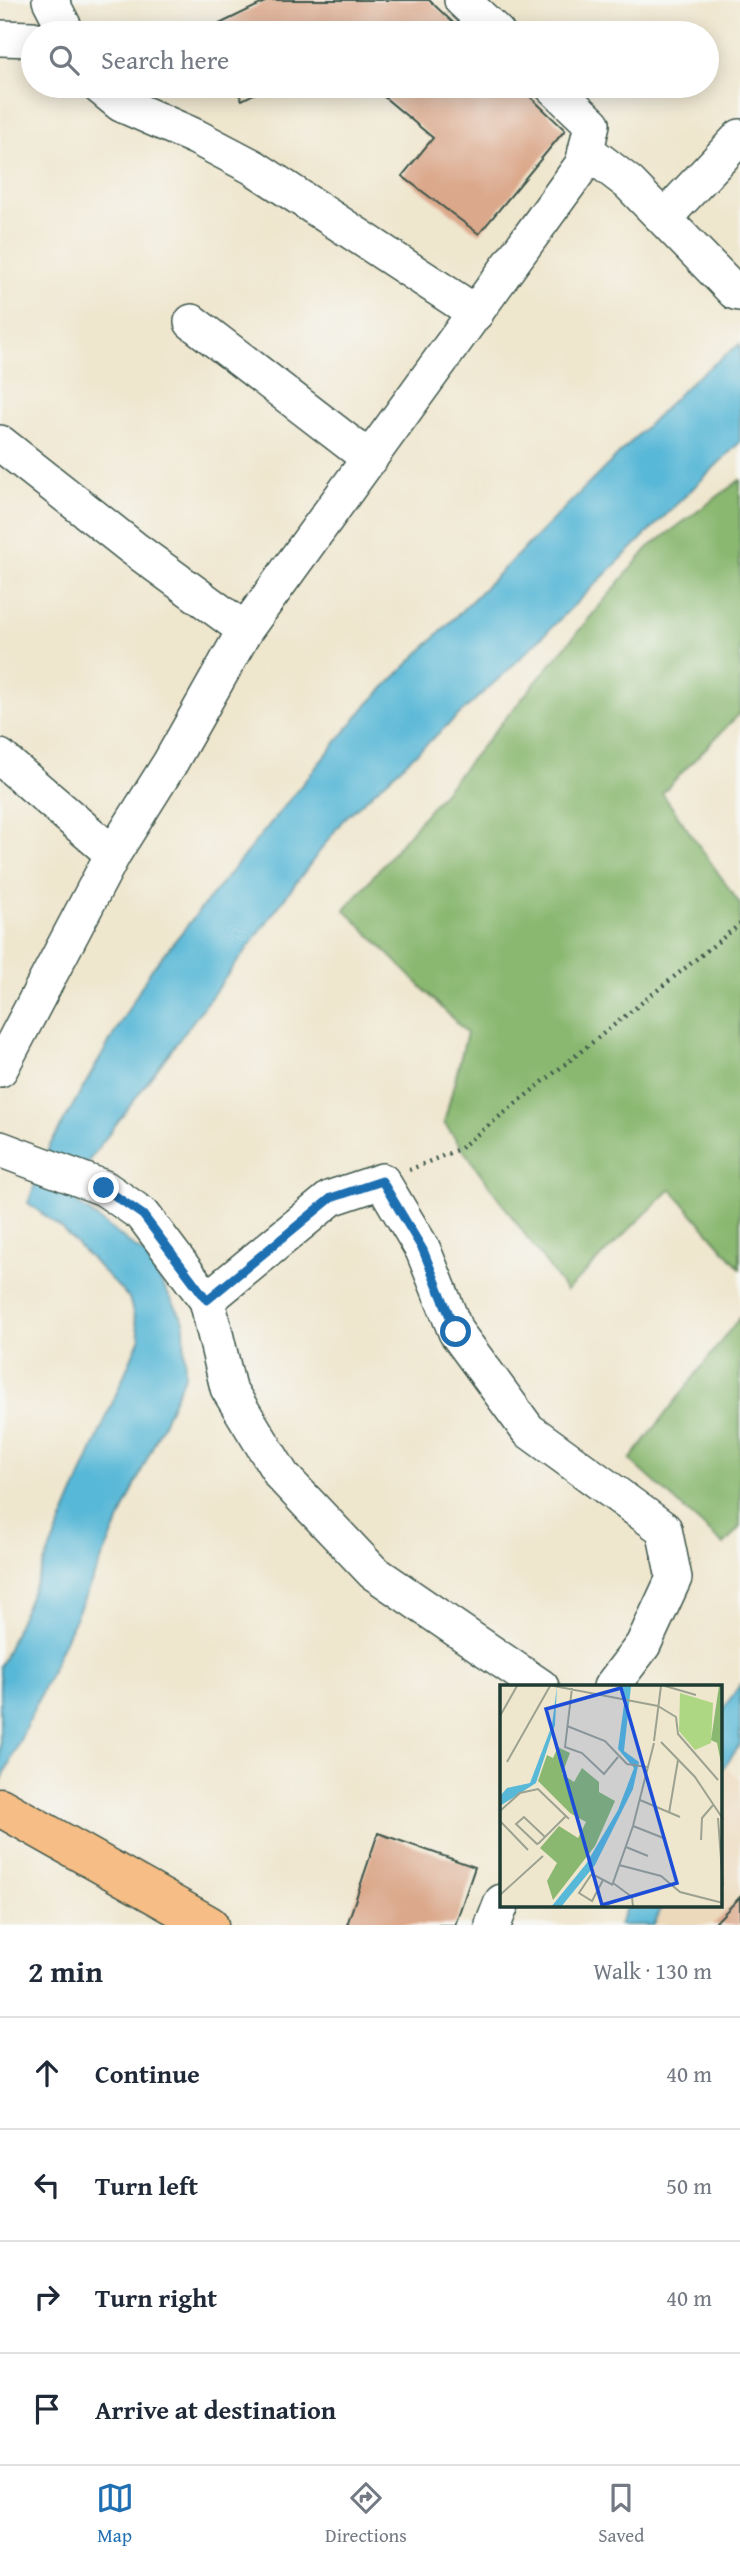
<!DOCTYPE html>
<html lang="en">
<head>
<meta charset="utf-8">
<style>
	:root { --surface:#fff; --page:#f2f2f3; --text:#1f2937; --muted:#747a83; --line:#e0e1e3; --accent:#1f6fb2 }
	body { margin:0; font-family:"Gentium Book Plus",serif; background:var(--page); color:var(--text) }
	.stop { position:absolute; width:21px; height:21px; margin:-16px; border:5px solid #1f6fb2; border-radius:50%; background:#fff }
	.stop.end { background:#1f6fb2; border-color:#fff; box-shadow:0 2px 7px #0008 }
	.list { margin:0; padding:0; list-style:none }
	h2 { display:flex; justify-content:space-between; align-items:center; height:91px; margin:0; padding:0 28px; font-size:30px }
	h2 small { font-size:23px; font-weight:400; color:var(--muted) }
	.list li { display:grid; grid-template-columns:46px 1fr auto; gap:21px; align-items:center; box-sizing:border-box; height:112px; padding:0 28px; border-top:2px solid var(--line) }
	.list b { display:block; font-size:26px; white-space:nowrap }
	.list em { font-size:23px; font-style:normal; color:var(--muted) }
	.icon { flex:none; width:38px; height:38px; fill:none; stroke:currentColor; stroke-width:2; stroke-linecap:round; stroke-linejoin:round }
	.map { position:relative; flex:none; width:740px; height:1925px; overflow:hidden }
	.search { position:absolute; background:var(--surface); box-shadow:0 4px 18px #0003; left:21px; right:21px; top:21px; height:77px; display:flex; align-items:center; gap:18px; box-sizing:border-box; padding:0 24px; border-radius:38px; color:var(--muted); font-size:26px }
	.sheet { height:539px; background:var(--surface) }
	nav { display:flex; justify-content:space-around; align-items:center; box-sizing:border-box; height:98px; border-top:2px solid var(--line); background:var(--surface); font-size:19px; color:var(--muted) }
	nav a { display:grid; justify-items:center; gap:4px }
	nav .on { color:var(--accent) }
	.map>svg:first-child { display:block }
	.built { fill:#ecd8ba }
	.forest { fill:#8ab871; stroke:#547a52; stroke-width:2 }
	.water { fill:#58b8d7; stroke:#3c7a86; stroke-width:2 }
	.building { fill:#dba88b }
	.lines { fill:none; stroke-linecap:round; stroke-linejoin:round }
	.minor-casing { stroke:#3e564b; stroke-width:38 }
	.major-casing { stroke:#3e564b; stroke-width:41 }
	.path { stroke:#3e564b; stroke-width:4.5; stroke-dasharray:2 5; stroke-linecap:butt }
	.minor { stroke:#fff; stroke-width:35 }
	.major { stroke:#f6be86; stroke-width:38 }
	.route { stroke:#1f6fb2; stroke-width:9 }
	.inset-road { fill:none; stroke:#9ca290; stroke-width:2 }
	.view { fill:#1d4ed8; fill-opacity:0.15; stroke:#1d4ed8; stroke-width:3.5 }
	.inset-edge { fill:none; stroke:#1f3d34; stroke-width:3.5 }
</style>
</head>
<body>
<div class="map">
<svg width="740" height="1925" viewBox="0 0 740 1925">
	<rect width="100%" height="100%" fill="#f6f6f2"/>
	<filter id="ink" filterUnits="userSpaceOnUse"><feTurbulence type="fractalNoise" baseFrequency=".0143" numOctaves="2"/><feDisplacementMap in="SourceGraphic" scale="14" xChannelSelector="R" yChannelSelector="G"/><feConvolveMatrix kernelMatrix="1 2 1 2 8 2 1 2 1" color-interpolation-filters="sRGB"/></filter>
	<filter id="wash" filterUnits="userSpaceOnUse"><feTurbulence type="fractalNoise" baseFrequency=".00686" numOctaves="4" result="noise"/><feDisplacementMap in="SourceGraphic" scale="28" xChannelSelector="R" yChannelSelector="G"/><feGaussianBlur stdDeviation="1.57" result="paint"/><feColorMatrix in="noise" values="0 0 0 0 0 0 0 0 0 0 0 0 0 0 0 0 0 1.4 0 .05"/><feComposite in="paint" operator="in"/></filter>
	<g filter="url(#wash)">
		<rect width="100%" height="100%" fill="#efe6ce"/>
		<path class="built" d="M724 1764 740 1781V1925H654L662 1906H721V1771Z"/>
		<path class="forest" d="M740 480V713L662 793 740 904V1268L671 1189 566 1291 444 1123 467 1033 345 910 648 548Z
			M740 1317V1527L724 1545 630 1460Z"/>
		<path class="water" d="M740 344V442L507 671 343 820 90 1159 76 1202 145 1255 184 1321 185 1375 0 1784V1667L140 1338 129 1298 61 1228 28 1203 49 1147 151 970 365 707 693 380Z
			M740 1685V1745L721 1771V1712Z
			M627 1906H662L654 1925H619Z"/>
		<g id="blocks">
			<path class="building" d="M269 0H429L464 33H209L207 30Z
				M235 86H270L242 100Z
				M371 86H519L565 130 479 234 402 176 433 138Z
				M378 1833 475 1867 455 1925H347Z
				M740 1897V1925H713Z"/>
		</g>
	</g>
	<g filter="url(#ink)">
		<use href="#blocks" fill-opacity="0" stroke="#3e564b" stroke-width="2"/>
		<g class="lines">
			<defs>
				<path id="minor" d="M50 0 67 33
					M462 0 497 33
					M0 38 33 39
					M99 86 121 104 196 137 253 167 476 313
					M586 150 629 183 735 292 740 293
					M664 218 740 137
					M192 322 370 459
					M0 443 133 548 245 630
					M0 757 113 854
					M0 1069 113 854 170 763 245 630 583 164 592 124 552 86
					M0 1149 104 1188 143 1215 207 1300 228 1388 282 1476 373 1572 541 1687
					M207 1300 331 1198 382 1181 423 1250 456 1332 528 1430 664 1529 674 1578 643 1645 611 1687
					M493 1925 502 1902"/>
				<path id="major" d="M0 1807 209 1925"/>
			</defs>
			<use href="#minor" class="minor-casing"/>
			<use href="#major" class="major-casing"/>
			<path class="path" d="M409 1170 459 1149 740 924"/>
			<use href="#minor" class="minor"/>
			<use href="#major" class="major"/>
		</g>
	</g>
	<g class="lines" filter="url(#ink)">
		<path class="route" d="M104 1188 143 1215 207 1300 331 1198 382 1181 423 1250 456 1332"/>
	</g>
	<g transform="translate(500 1685)">
		<rect width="222" height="222" fill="#efe6ce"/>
		<path d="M180 8 213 18 211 58 195 65 179 46Z" fill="#add783"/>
		<path d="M219 1H223L222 83 217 58 211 55ZM58 62 70 68 62 89 74 97 82 83 99 97V107L115 116 95 161 53 215 47 196 57 178 40 163 59 141 78 153 86 137 70 128 38 96 47 70 53 73Z" fill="#8ab871"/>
		<path d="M57 1 55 40 36 98 0 121V111L7 103 30 98 52 40ZM122 1H131L124 66 139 77 133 104 95 180 61 222H51L86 179 118 125 134 83 118 64 125 12Z" fill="#58b8d7"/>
		<path class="inset-road" d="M54 1 158 21M165 1 196 10M72 3 65 62 82 68 104 89 118 72M158 21 176 32 178 49 218 95M0 31 17 1M67 41 105 56 127 79 147 82M154 56 161 1M161 57 195 92 223 134M7 77 50 1M140 115 180 132M0 126 20 108 38 104 69 134M169 128 178 75M218 133 223 201M0 136 28 165M133 141 166 154M45 152 24 132 16 139 37 159 39 158 66 131M201 155 202 133 214 119M126 162 148 171M119 180 161 191 180 207 223 218M103 195 92 216 79 208 91 190H94L113 200M0 210 43 171M133 222 132 212 113 198 133 141 154 58"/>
		<path class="view" d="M121 3 177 198 102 220 46 24Z"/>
		<rect width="222" height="222" class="inset-edge"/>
	</g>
</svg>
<div class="stop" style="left:456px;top:1332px"></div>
<div class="stop end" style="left:104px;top:1188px"></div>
<div class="search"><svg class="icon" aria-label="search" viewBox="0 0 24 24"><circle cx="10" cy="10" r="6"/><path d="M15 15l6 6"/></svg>Search here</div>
</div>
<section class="sheet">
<h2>2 min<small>Walk · 130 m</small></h2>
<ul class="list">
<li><svg class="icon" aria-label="ahead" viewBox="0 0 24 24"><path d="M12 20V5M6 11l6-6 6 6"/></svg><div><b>Continue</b></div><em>40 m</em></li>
<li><svg class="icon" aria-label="left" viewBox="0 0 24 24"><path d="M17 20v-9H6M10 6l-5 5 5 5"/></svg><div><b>Turn left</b></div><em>50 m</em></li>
<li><svg class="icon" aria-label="right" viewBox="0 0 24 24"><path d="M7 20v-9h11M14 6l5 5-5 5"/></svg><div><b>Turn right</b></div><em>40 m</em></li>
<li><svg class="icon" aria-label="arrive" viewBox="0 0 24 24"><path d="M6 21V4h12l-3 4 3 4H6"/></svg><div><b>Arrive at destination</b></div></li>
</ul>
</section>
<nav>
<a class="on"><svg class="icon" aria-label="map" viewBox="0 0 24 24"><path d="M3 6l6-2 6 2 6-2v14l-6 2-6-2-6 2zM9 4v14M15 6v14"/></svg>Map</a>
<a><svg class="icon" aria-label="directions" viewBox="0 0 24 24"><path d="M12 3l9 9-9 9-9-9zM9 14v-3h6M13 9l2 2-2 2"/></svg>Directions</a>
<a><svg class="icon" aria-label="saved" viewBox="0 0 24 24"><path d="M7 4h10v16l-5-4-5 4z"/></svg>Saved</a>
</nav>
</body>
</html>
